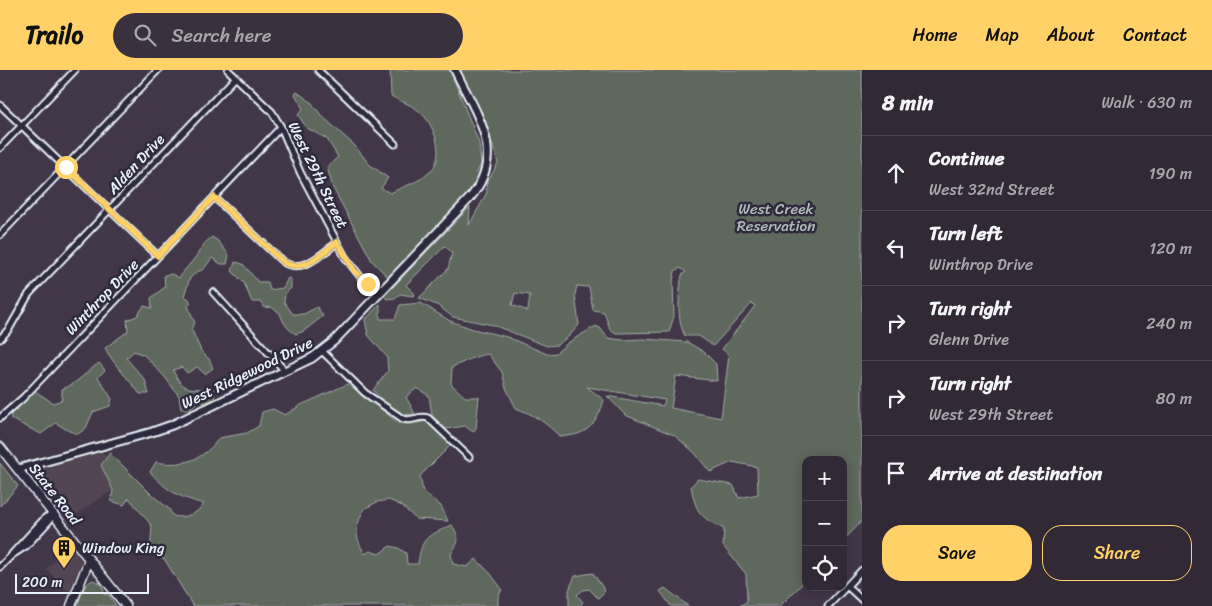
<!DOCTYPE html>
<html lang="en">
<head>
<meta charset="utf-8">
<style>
	:root { --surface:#322936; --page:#3a313e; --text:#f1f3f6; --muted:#a8a6ad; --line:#4d4551; --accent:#ffd166 }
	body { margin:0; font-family:Sriracha,sans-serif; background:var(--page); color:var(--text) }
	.controls { position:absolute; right:15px; bottom:15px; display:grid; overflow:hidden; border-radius:10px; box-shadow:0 2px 12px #0003 }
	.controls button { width:45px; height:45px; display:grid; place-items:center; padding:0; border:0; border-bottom:1px solid var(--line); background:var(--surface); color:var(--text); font:25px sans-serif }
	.scale { position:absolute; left:15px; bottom:12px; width:134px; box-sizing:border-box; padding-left:5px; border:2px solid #e8f1f8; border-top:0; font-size:14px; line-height:18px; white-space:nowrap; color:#e8f1f8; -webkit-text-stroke:4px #2f2a3d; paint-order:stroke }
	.stop { position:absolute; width:15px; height:15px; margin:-11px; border:4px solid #ffd166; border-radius:50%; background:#fff }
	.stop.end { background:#ffd166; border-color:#fff; box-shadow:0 1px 5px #0008 }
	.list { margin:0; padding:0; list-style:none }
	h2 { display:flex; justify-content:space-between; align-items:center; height:65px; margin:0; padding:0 20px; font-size:21px }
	h2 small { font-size:16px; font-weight:400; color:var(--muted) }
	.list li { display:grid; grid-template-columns:32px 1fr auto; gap:15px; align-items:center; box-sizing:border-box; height:75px; padding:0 20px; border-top:1px solid var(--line) }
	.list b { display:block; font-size:19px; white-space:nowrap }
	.list p { margin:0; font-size:16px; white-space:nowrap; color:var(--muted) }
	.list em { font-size:16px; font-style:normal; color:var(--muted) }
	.actions { display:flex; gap:10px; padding:15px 20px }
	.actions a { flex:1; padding:11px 0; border:1px solid var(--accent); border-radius:20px; text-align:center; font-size:18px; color:var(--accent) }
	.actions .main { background:var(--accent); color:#111 }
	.icon { flex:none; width:28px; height:28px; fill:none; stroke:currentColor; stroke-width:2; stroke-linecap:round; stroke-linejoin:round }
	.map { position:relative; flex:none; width:862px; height:536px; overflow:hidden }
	header { display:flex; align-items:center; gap:30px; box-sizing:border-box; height:70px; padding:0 25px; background:var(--accent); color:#111 }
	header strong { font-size:24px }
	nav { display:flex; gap:28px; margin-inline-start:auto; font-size:18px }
	.search { width:350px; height:45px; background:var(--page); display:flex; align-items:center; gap:12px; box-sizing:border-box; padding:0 18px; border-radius:28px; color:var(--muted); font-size:19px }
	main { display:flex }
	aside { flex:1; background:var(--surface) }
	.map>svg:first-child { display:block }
	.built { fill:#524452 }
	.green { fill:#5e675b; stroke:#a3acaa; fill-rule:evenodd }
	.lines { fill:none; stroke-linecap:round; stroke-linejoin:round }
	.minor-casing { stroke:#e8f1f8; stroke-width:9 }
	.tertiary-casing { stroke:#e8f1f8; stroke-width:11 }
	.secondary-casing { stroke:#e8f1f8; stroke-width:11 }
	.minor { stroke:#2f2a3d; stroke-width:5 }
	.tertiary { stroke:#2f2a3d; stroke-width:7 }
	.secondary { stroke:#2f2a3d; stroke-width:8 }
	.route { stroke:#ffd166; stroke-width:6 }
	.labels { text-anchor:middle; stroke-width:5; stroke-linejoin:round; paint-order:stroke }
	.street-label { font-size:15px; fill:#e8f1f8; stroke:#2f2a3d }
	.park-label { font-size:15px; fill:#b1bab9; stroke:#2f2a3d }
	.poi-label { font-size:15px; fill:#e8f1f8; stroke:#2f2a3d; text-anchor:start }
</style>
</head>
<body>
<header>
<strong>Trailo</strong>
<div class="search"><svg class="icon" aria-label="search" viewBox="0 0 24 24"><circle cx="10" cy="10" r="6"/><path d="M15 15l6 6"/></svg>Search here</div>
<nav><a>Home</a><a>Map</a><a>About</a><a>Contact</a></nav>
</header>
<main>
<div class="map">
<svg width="862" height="536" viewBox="0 0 862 536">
	<rect width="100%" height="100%" fill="#423748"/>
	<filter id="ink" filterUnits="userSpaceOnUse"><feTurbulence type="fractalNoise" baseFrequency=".02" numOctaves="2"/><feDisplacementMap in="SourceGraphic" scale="10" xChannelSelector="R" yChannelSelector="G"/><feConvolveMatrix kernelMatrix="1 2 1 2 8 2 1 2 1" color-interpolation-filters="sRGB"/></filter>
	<g filter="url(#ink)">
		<path class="built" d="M100 380 107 387 101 395 114 420 92 433 66 453 33 400Z
			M70 474 81 491 70 523 46 499Z"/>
		<path class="green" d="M390 0H450L479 73 480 83 481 94 476 104 475 112 465 127 390 209 372 191 333 118 327 97 338 87 327 69 307 58 298 45 303 39 295 24 297 22 311 32 321 45 355 76 369 94 388 108 381 118 390 123C404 116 420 112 431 101 446 85 434 53 419 41 412 35 400 31 391 26Z
			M460 0H862V451L843 471V390H806V510L780 536H740L747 531 746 504 723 476 724 459C700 447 696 443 691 416L698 409 733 415 739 428 758 424 757 397 732 392 710 402 694 382 674 365 625 345 607 326 663 336 665 330 587 317 604 330C597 355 586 367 559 366 546 352 534 345 516 338L506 318 502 302 488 284C474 286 465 292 452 297L451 314 465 327H479L476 358 473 362 465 356 446 359 432 345 429 326 417 318 406 327 415 344 402 345 385 334 373 320 388 301 387 287 368 265 365 250 380 234V249H395L400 235 421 233 450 251 473 259 507 267 547 284 556 283 569 272 596 256 600 258 608 268 622 270 643 269 687 272 704 282 716 294 717 311 676 306 671 338 721 348 729 285 722 279 755 236 752 233 713 276 699 266H685C676 249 679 223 682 205L686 202 680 198 675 201 673 211 674 246 669 262 616 263 610 259 604 242 593 240 589 217 577 216 575 225 579 255 569 266 557 275 547 276 493 255 453 247 437 235 419 228 448 199 452 183 445 176 406 215 415 224 413 226 400 224 395 228 387 229 384 226 470 137 469 155 482 132 487 122 486 115 498 93 486 54ZM515 223 530 225 528 241 512 235Z
			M212 167 218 171 229 185 227 194H221L212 188 204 199 197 202 190 208 184 226 189 229 191 233 188 236 195 253 191 258 201 281 209 289 213 298 205 304 197 297 187 303 182 297 173 300C183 323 191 318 213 319L215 329 204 333 198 331 188 341 181 339 179 326 164 306 144 285 134 281 126 288 145 310 149 324H140C128 308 114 295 105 278L128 261 127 250 137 246 144 236 152 238 151 228 165 217 164 205 172 204 179 208C184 199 191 194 197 185 202 177 204 173 212 167Z
			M235 192 243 194 258 212H268L270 220 283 218 288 208 291 209V218L285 224 284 232 293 244H304L317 237 323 246 304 261 296 264C287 259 283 253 280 243L271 237 265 238 261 232H252L244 213 232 201Z
			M99 293 105 300 98 307 112 329 110 336 93 342 86 358 78 364 69 361 56 353 41 364 11 349V333L29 317 53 333 62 330V319C76 315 87 301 99 293Z
			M350 313 398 353 411 354 427 351 451 375 420 406 423 422 441 436 448 451 416 449 402 436 389 430 377 432 364 439C355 458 354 466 365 484L370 481 379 484 390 476 398 478 406 483 407 494H418C422 465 427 467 452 455 461 470 459 471 451 484L453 494 467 497 476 489 490 503 502 519 498 528V536H193L165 490 150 483 152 456 129 428 124 435 111 431 113 420 101 395 110 383 152 425 169 439 173 446C184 449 198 444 204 434 179 427 168 422 150 402L156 392C182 397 204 390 219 368L247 363 259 356 262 342 273 339 285 345 301 335Z
			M0 393 18 416 0 436Z
			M593 503 605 521 598 528 589 519 583 520 577 525 583 532 580 536H569V520L575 506Z
			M93 510 100 513 104 520 103 524 109 525 116 536H77C81 526 83 514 93 510Z
			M665 518 688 536H671L660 521Z"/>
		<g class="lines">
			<defs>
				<path id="minor" d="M228 0 272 42 281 57 300 102 345 187 363 210 379 225
					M318 0 395 74
					M0 35 158 186
					M0 78 75 0
					M214 127 283 192C303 204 321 184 337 173
					M0 165 158 0
					M213 222 285 301
					M0 269 9 259 29 224 236 7
					M322 281 365 323 403 349C412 352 419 345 428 348L469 387
					M0 348 23 328 281 57
					M12 484 46 447 54 444
					M0 497 12 485 26 476 49 451 54 444
					M847 516 862 530
					M828 536 862 500"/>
				<path id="tertiary" d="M18 399 152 362 172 355 312 288 334 271 469 129C508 84 476 44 455 0"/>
				<path id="secondary" d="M0 377 126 536
					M71 536 89 490"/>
			</defs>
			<use href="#minor" class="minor-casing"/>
			<use href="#tertiary" class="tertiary-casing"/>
			<use href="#secondary" class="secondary-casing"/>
			<use href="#minor" class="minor"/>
			<use href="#tertiary" class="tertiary"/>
			<use href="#secondary" class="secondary"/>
		</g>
	</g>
	<g class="lines" filter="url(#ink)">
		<path class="route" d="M66 97 158 186 214 127 283 192C303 204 322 184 337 172L354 200 368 214"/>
	</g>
	<defs>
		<symbol id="building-pin" viewBox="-11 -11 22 30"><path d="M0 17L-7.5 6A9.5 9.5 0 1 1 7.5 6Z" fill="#ffd166" stroke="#2f2a3d"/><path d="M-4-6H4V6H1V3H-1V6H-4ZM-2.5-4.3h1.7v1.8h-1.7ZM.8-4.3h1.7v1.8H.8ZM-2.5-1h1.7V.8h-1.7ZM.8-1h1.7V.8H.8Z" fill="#111"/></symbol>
	</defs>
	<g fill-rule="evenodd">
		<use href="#building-pin" x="50" y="464" width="28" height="38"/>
	</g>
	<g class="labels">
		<g class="street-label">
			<text transform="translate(136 94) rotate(-47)" y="5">Alden Drive</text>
			<text transform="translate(318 105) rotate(64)" y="5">West 29th Street</text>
			<text transform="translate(102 227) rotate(-46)" y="5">Winthrop Drive</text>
			<text transform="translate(247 303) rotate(-26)" y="5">West Ridgewood Drive</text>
			<text transform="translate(55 424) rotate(52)" y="5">State Road</text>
		</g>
		<g class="park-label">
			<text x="776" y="144">West Creek<tspan x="776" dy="17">Reservation</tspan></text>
		</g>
		<g class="poi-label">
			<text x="82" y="483">Window King</text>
		</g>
	</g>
</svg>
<div class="controls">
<button>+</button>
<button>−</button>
<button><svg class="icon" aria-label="locate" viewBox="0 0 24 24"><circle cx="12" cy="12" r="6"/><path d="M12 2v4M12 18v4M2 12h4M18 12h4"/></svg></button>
</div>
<div class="scale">200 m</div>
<div class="stop" style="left:66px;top:97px"></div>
<div class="stop end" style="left:368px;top:214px"></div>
</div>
<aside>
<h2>8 min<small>Walk · 630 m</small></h2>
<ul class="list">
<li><svg class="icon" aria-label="ahead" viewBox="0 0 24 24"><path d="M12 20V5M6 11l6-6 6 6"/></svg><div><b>Continue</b><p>West 32nd Street</p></div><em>190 m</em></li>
<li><svg class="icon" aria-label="left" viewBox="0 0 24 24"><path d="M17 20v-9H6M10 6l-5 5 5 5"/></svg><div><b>Turn left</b><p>Winthrop Drive</p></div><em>120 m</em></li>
<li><svg class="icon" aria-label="right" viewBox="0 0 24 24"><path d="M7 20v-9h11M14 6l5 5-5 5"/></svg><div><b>Turn right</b><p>Glenn Drive</p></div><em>240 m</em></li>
<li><svg class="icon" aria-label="right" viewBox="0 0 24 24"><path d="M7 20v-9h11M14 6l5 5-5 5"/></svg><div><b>Turn right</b><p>West 29th Street</p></div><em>80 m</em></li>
<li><svg class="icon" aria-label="arrive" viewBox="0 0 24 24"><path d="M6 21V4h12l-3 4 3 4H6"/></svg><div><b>Arrive at destination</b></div></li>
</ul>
<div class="actions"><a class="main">Save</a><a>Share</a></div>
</aside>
</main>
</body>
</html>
